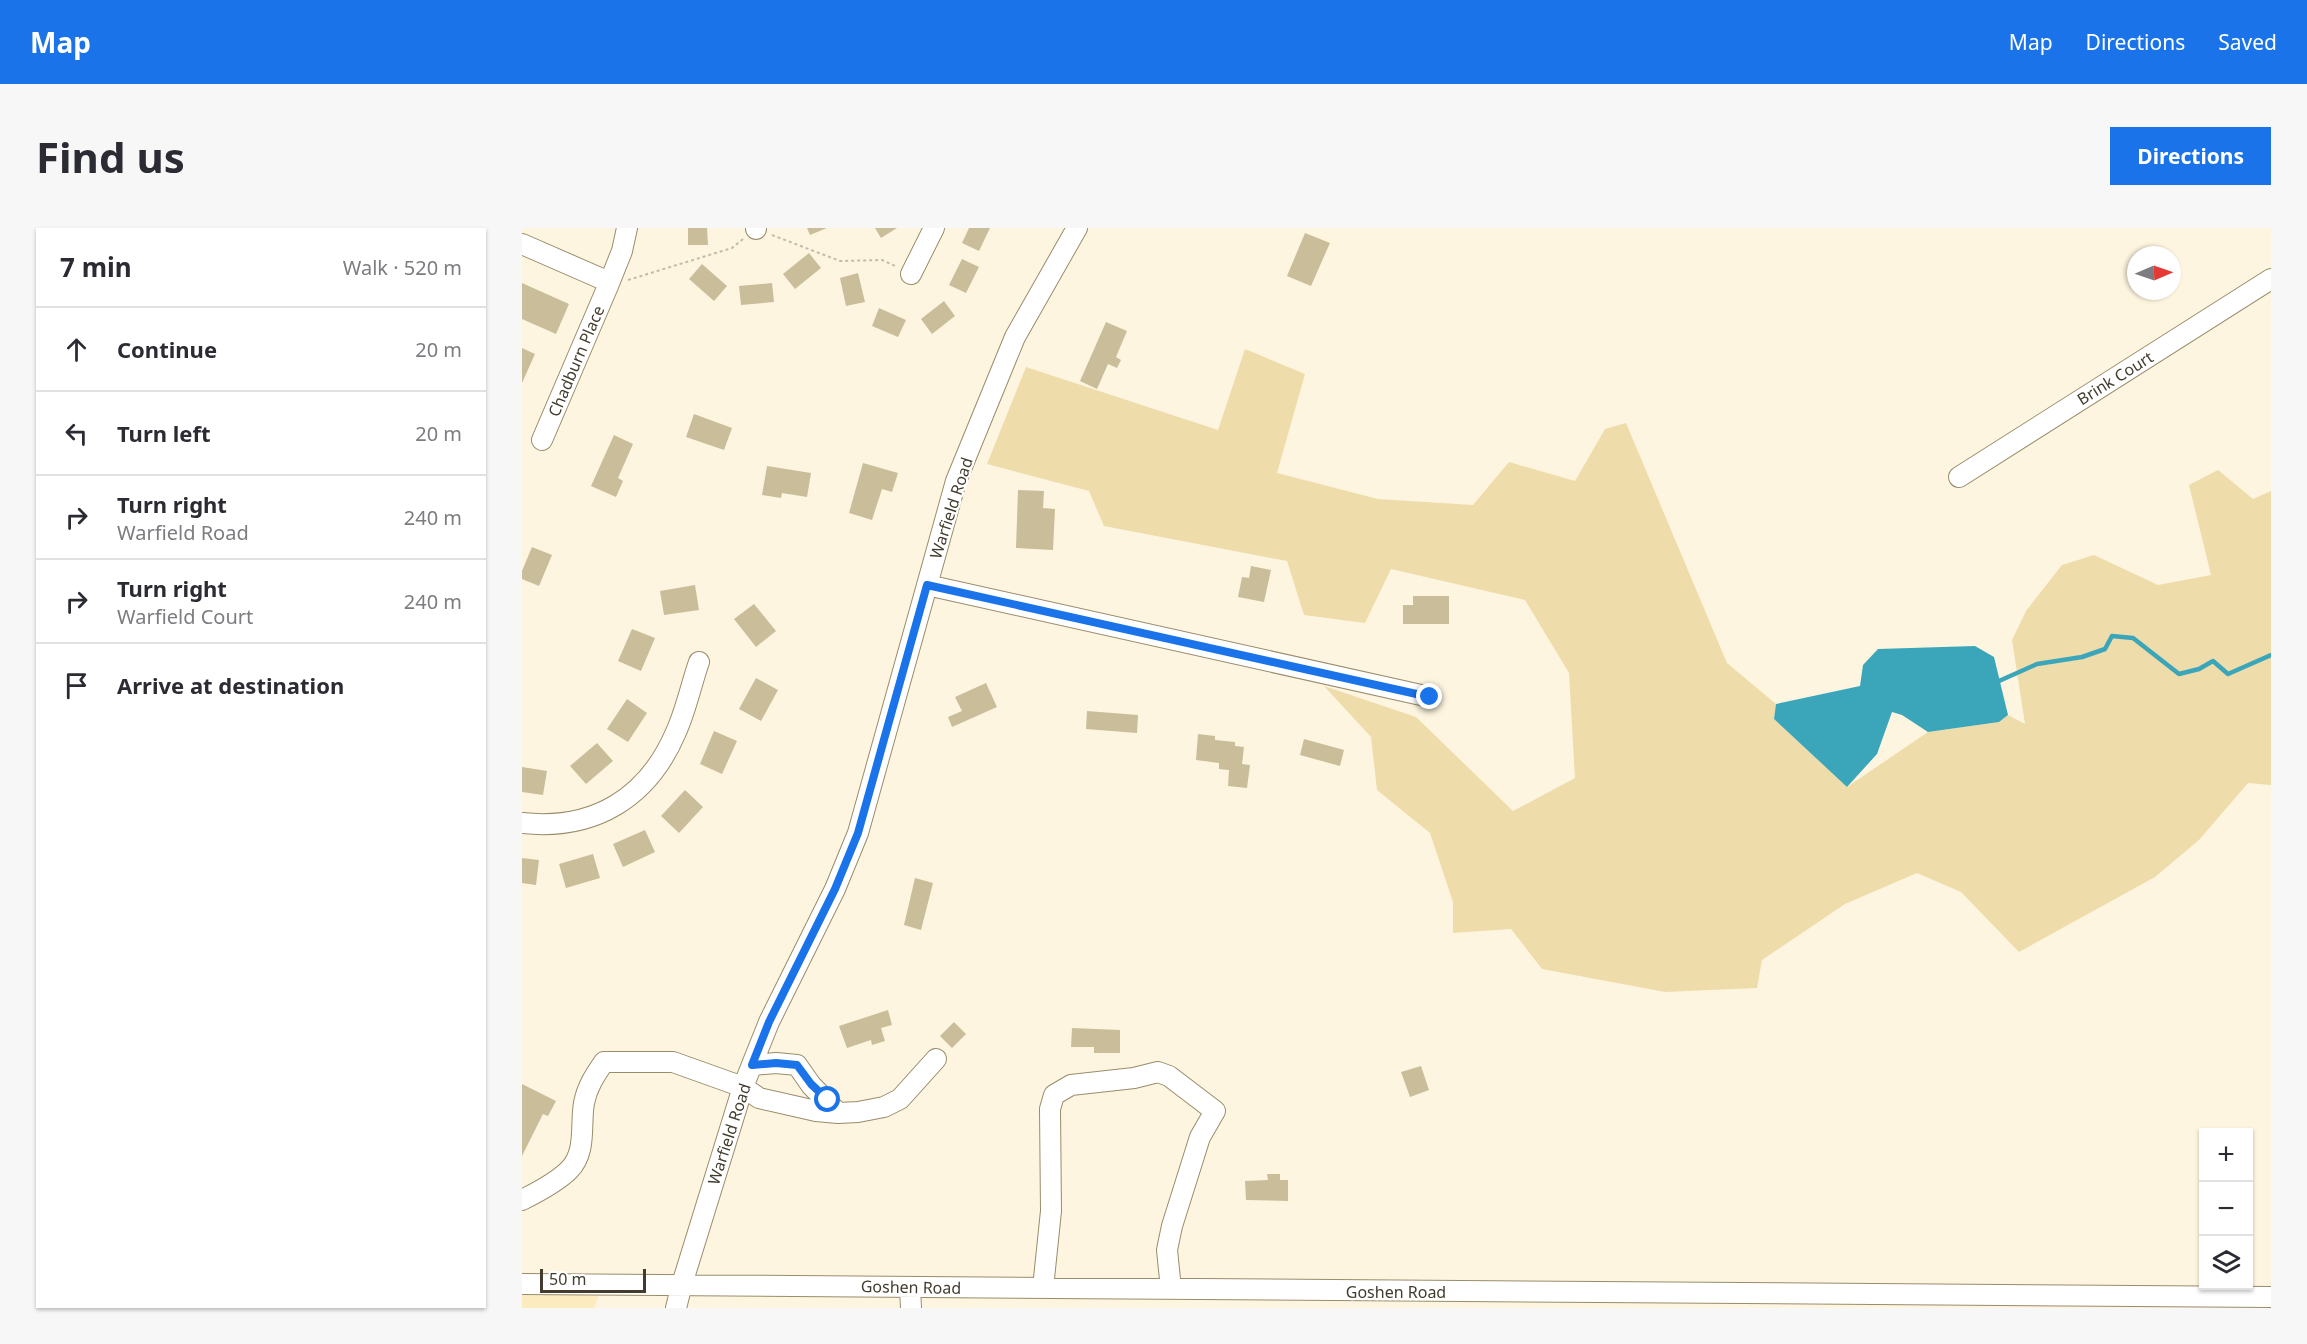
<!DOCTYPE html>
<html lang="en">
<head>
<meta charset="utf-8">
<style>
	:root { --surface:#fff; --page:#f7f7f7; --text:#2b2b33; --muted:#7c7c81; --line:#e1e1e2; --accent:#1a73e8 }
	body { margin:0; font-family:"Noto Sans",sans-serif; background:var(--page); color:var(--text) }
	.controls { position:absolute; right:18px; bottom:18px; display:grid; overflow:hidden; border-radius:0px; box-shadow:0 2px 4px #0004 }
	.controls button { width:54px; height:54px; display:grid; place-items:center; padding:0; border:0; border-bottom:2px solid var(--line); background:var(--surface); color:var(--text); font:30px sans-serif }
	.compass { position:absolute; left:1605px; top:18px; width:54px; height:54px; border-radius:50%; background:var(--surface); box-shadow:0 2px 4px #0004; rotate:88deg }
	.scale { position:absolute; left:18px; bottom:15px; width:106px; box-sizing:border-box; padding-left:6px; border:3px solid #423c2e; border-top:0; font-size:16px; line-height:21px; white-space:nowrap; color:#423c2e; -webkit-text-stroke:4px #fff; paint-order:stroke }
	.stop { position:absolute; width:18px; height:18px; margin:-14px; border:4px solid #1a73e8; border-radius:50%; background:#fff }
	.stop.end { background:#1a73e8; border-color:#fff; box-shadow:0 2px 6px #0008 }
	.list { margin:0; padding:0; list-style:none }
	h2 { display:flex; justify-content:space-between; align-items:center; height:78px; margin:0; padding:0 24px; font-size:26px }
	h2 small { font-size:20px; font-weight:400; color:var(--muted) }
	.list li { display:grid; grid-template-columns:39px 1fr auto; gap:18px; align-items:center; box-sizing:border-box; height:84px; padding:0 24px; border-top:2px solid var(--line) }
	.list b { display:block; font-size:22px; white-space:nowrap }
	.list p { margin:0; font-size:20px; white-space:nowrap; color:var(--muted) }
	.list em { font-size:20px; font-style:normal; color:var(--muted) }
	.icon { flex:none; width:33px; height:33px; fill:none; stroke:currentColor; stroke-width:2; stroke-linecap:round; stroke-linejoin:round }
	.map { position:relative; flex:none; width:1749px; height:1080px; overflow:hidden; border-radius:0px }
	header { display:flex; align-items:center; gap:36px; box-sizing:border-box; height:84px; padding:0 30px; background:var(--accent); color:#fff }
	header strong { font-size:28px }
	nav { display:flex; gap:33px; margin-inline-start:auto; font-size:21px }
	.intro { display:flex; align-items:center; justify-content:space-between; box-sizing:border-box; height:144px; padding:0 36px }
	h1 { margin:0; font-size:42px }
	.button { padding:15px 27px; border-radius:0px; background:var(--accent); color:#fff; font-size:21px; font-weight:700 }
	main { display:flex; gap:36px; padding:0 36px }
	aside { flex:1; background:var(--surface); border-radius:0px; box-shadow:0 2px 4px #0004 }
	.map>svg:first-child { display:block }
	.built { fill:#fbebbf }
	.green { fill:#efdcab }
	.water { fill:#3ba6ba }
	.lines { fill:none; stroke-linecap:round; stroke-linejoin:round }
	.stream { stroke:#3ba6ba; stroke-width:4.5 }
	.building { fill:#cabd9a }
	.minor-casing { stroke:#998c6b; stroke-width:22 }
	.path { stroke:#c3bba8; stroke-width:2; stroke-dasharray:3 3; stroke-linecap:butt }
	.minor { stroke:#fff; stroke-width:20 }
	.route { stroke:#1a73e8; stroke-width:8 }
	.labels { text-anchor:middle; stroke-width:4.5; stroke-linejoin:round; paint-order:stroke }
	.street-label { font-size:16px; fill:#423c2e; stroke:#fff }
</style>
</head>
<body>
<header>
<strong>Map</strong>
<nav><a>Map</a><a>Directions</a><a>Saved</a></nav>
</header>
<div class="intro"><h1>Find us</h1><a class="button">Directions</a></div>
<main>
<aside>
<h2>7 min<small>Walk · 520 m</small></h2>
<ul class="list">
<li><svg class="icon" aria-label="ahead" viewBox="0 0 24 24"><path d="M12 20V5M6 11l6-6 6 6"/></svg><div><b>Continue</b></div><em>20 m</em></li>
<li><svg class="icon" aria-label="left" viewBox="0 0 24 24"><path d="M17 20v-9H6M10 6l-5 5 5 5"/></svg><div><b>Turn left</b></div><em>20 m</em></li>
<li><svg class="icon" aria-label="right" viewBox="0 0 24 24"><path d="M7 20v-9h11M14 6l5 5-5 5"/></svg><div><b>Turn right</b><p>Warfield Road</p></div><em>240 m</em></li>
<li><svg class="icon" aria-label="right" viewBox="0 0 24 24"><path d="M7 20v-9h11M14 6l5 5-5 5"/></svg><div><b>Turn right</b><p>Warfield Court</p></div><em>240 m</em></li>
<li><svg class="icon" aria-label="arrive" viewBox="0 0 24 24"><path d="M6 21V4h12l-3 4 3 4H6"/></svg><div><b>Arrive at destination</b></div></li>
</ul>
</aside>
<div class="map">
<svg width="1749" height="1080" viewBox="0 0 1749 1080">
	<rect width="100%" height="100%" fill="#fdf5df"/>
	<path class="built" d="M0 1061H79L72 1080H0Z"/>
	<path class="green" d="M723 121 783 146 755 245 856 271 951 277 987 234 1053 253 1083 201 1104 195 1205 435 1254 476 1252 491 1325 559 1406 504 1477 494 1486 487 1503 496 1490 412 1504 383 1540 337 1572 327 1636 357 1689 347 1667 257 1696 242 1731 271 1749 263V557L1726 555 1677 612 1633 649 1497 724 1439 664 1395 645 1323 676 1240 732 1235 760 1143 764 1020 741 989 701 931 705V674L908 605 855 562 849 509 802 458 894 489 991 583 1053 550 1047 445 1003 372 869 341 843 395 782 387 765 333 582 298 567 263 465 236 504 139 696 202Z"/>
	<path class="water" d="M1453 418 1472 429 1486 487 1477 494 1406 504 1380 487 1370 484 1355 526 1325 559 1252 491 1254 476 1338 458 1341 437 1356 421Z"/>
	<g class="lines">
		<path class="stream" d="M1477 453 1515 436 1560 429 1583 421 1590 408 1611 410 1657 446 1677 441 1691 433 1706 446 1749 427"/>
	</g>
	<path class="building" d="M166 0H185L186 17H166Z
		M285 0H305L288 7Z
		M353 0H375L359 10Z
		M447 0H468L457 23 440 15Z
		M783 5 808 15 789 58 765 48Z
		M287 25 299 40 273 61 261 46Z
		M440 31 457 39 444 65 427 57Z
		M180 36 205 58 192 73 167 51Z
		M336 45 343 74 324 78 318 50Z
		M0 55 47 76 34 106 0 91Z
		M250 55 252 74 219 77 217 58Z
		M422 73 433 88 410 106 399 91Z
		M357 80 384 92 376 109 350 98Z
		M584 94 605 103 594 129 599 132 595 140 586 136 575 161 558 153Z
		M0 120 13 126 0 155Z
		M172 186 210 200 202 222 164 209Z
		M92 207 111 216 96 250 101 253 94 269 69 258Z
		M341 235 376 245 370 264 360 261 350 292 327 285Z
		M245 238 289 245 285 269 260 265 259 270 240 267Z
		M496 262 522 263 521 280 533 281 531 322 494 320Z
		M10 319 30 327 17 358 0 351V343Z
		M729 338 749 342 742 374 716 369 720 349 727 350Z
		M173 357 177 382 142 387 138 363Z
		M891 368H927V396H881V377H891Z
		M232 376 254 403 234 419 212 391Z
		M110 401 133 410 119 443 96 433Z
		M234 450 256 462 239 493 217 481Z
		M464 455 475 479 430 499 426 489 440 483 433 469Z
		M105 471 125 485 106 514 85 501Z
		M565 483 616 487 615 505 564 501Z
		M192 503 215 513 200 546 178 536Z
		M676 506 693 508V512L713 514V518L722 519 720 536 728 537 725 560 706 558 707 542 697 541V535L674 532Z
		M782 511 822 522 818 538 778 527Z
		M75 515 91 533 64 556 48 538Z
		M0 539 25 543 21 567 0 564Z
		M163 562 181 579 157 605 139 588Z
		M123 602 133 624 101 639 91 616Z
		M71 626 78 650 44 660 37 636Z
		M0 630 17 632 14 657 0 655Z
		M393 650 411 655 399 702 382 697Z
		M366 782 370 797 359 800 363 813 350 817 349 812 325 820 317 798Z
		M432 794 444 806 430 820 418 808Z
		M550 800 598 802V825H572V819H549Z
		M899 838 907 862 888 869 879 844Z
		M0 856 34 873 26 888 21 886 0 928Z
		M745 946H758V952H766V973L724 972 723 953 746 952Z"/>
	<g class="lines">
		<defs>
			<path id="minor" d="M234 1V0
				M0 16 87 54
				M389 46 412 0
				M20 212 86 58 100 23 105 0
				M1437 249 1749 51
				M405 357 908 469
				M0 595C72 603 126 570 154 504 164 482 169 457 177 434
				M230 837 254 835 275 837 289 857 316 885
				M0 972C16 964 35 954 47 942 65 924 58 897 62 875 65 859 73 847 82 834H151L221 859 237 870 294 883 316 885 336 884 362 879 378 871 414 831
				M0 1056 1749 1069
				M388 1059 389 1080
				M521 1060 529 983 528 881 532 867 549 857 612 850 636 844 647 848 693 883 678 909 650 998 645 1022 649 1061
				M154 1080 160 1056 221 859 247 794 313 661 336 605 434 253 493 109 555 0"/>
		</defs>
		<use href="#minor" class="minor-casing"/>
		<path class="path" d="M250 7 318 33 360 32 373 38
			M106 52 210 20 221 11"/>
		<use href="#minor" class="minor"/>
	</g>
	<g class="lines">
		<path class="route" d="M306 872 289 856 275 837 254 835 230 837 247 794 313 661 336 605 405 357 908 469"/>
	</g>
	<g class="labels">
		<g class="street-label">
			<text transform="translate(54 133) rotate(-67)" y="6">Chadburn Place</text>
			<text transform="translate(1593 150) rotate(-32)" y="6">Brink Court</text>
			<text transform="translate(429 280) rotate(-72)" y="6">Warfield Road</text>
			<text transform="translate(207 906) rotate(-72)" y="6">Warfield Road</text>
			<text transform="translate(389 1059) rotate(1)" y="6">Goshen Road</text>
			<text x="874" y="1070">Goshen Road</text>
		</g>
	</g>
</svg>
<div class="controls">
<button>+</button>
<button>−</button>
<button><svg class="icon" aria-label="layers" viewBox="0 0 24 24"><path d="M12 4l9 5-9 5-9-5zM3 14l9 5 9-5"/></svg></button>
</div>
<svg class="compass" viewBox="-18 -18 36 36"><path d="M0-13l5 13h-10z" fill="#e53935"/><path d="M0 13l5-13h-10z" fill="#7c7c81"/></svg>
<div class="scale">50 m</div>
<div class="stop" style="left:306px;top:872px"></div>
<div class="stop end" style="left:908px;top:469px"></div>
</div>
</main>
</body>
</html>
